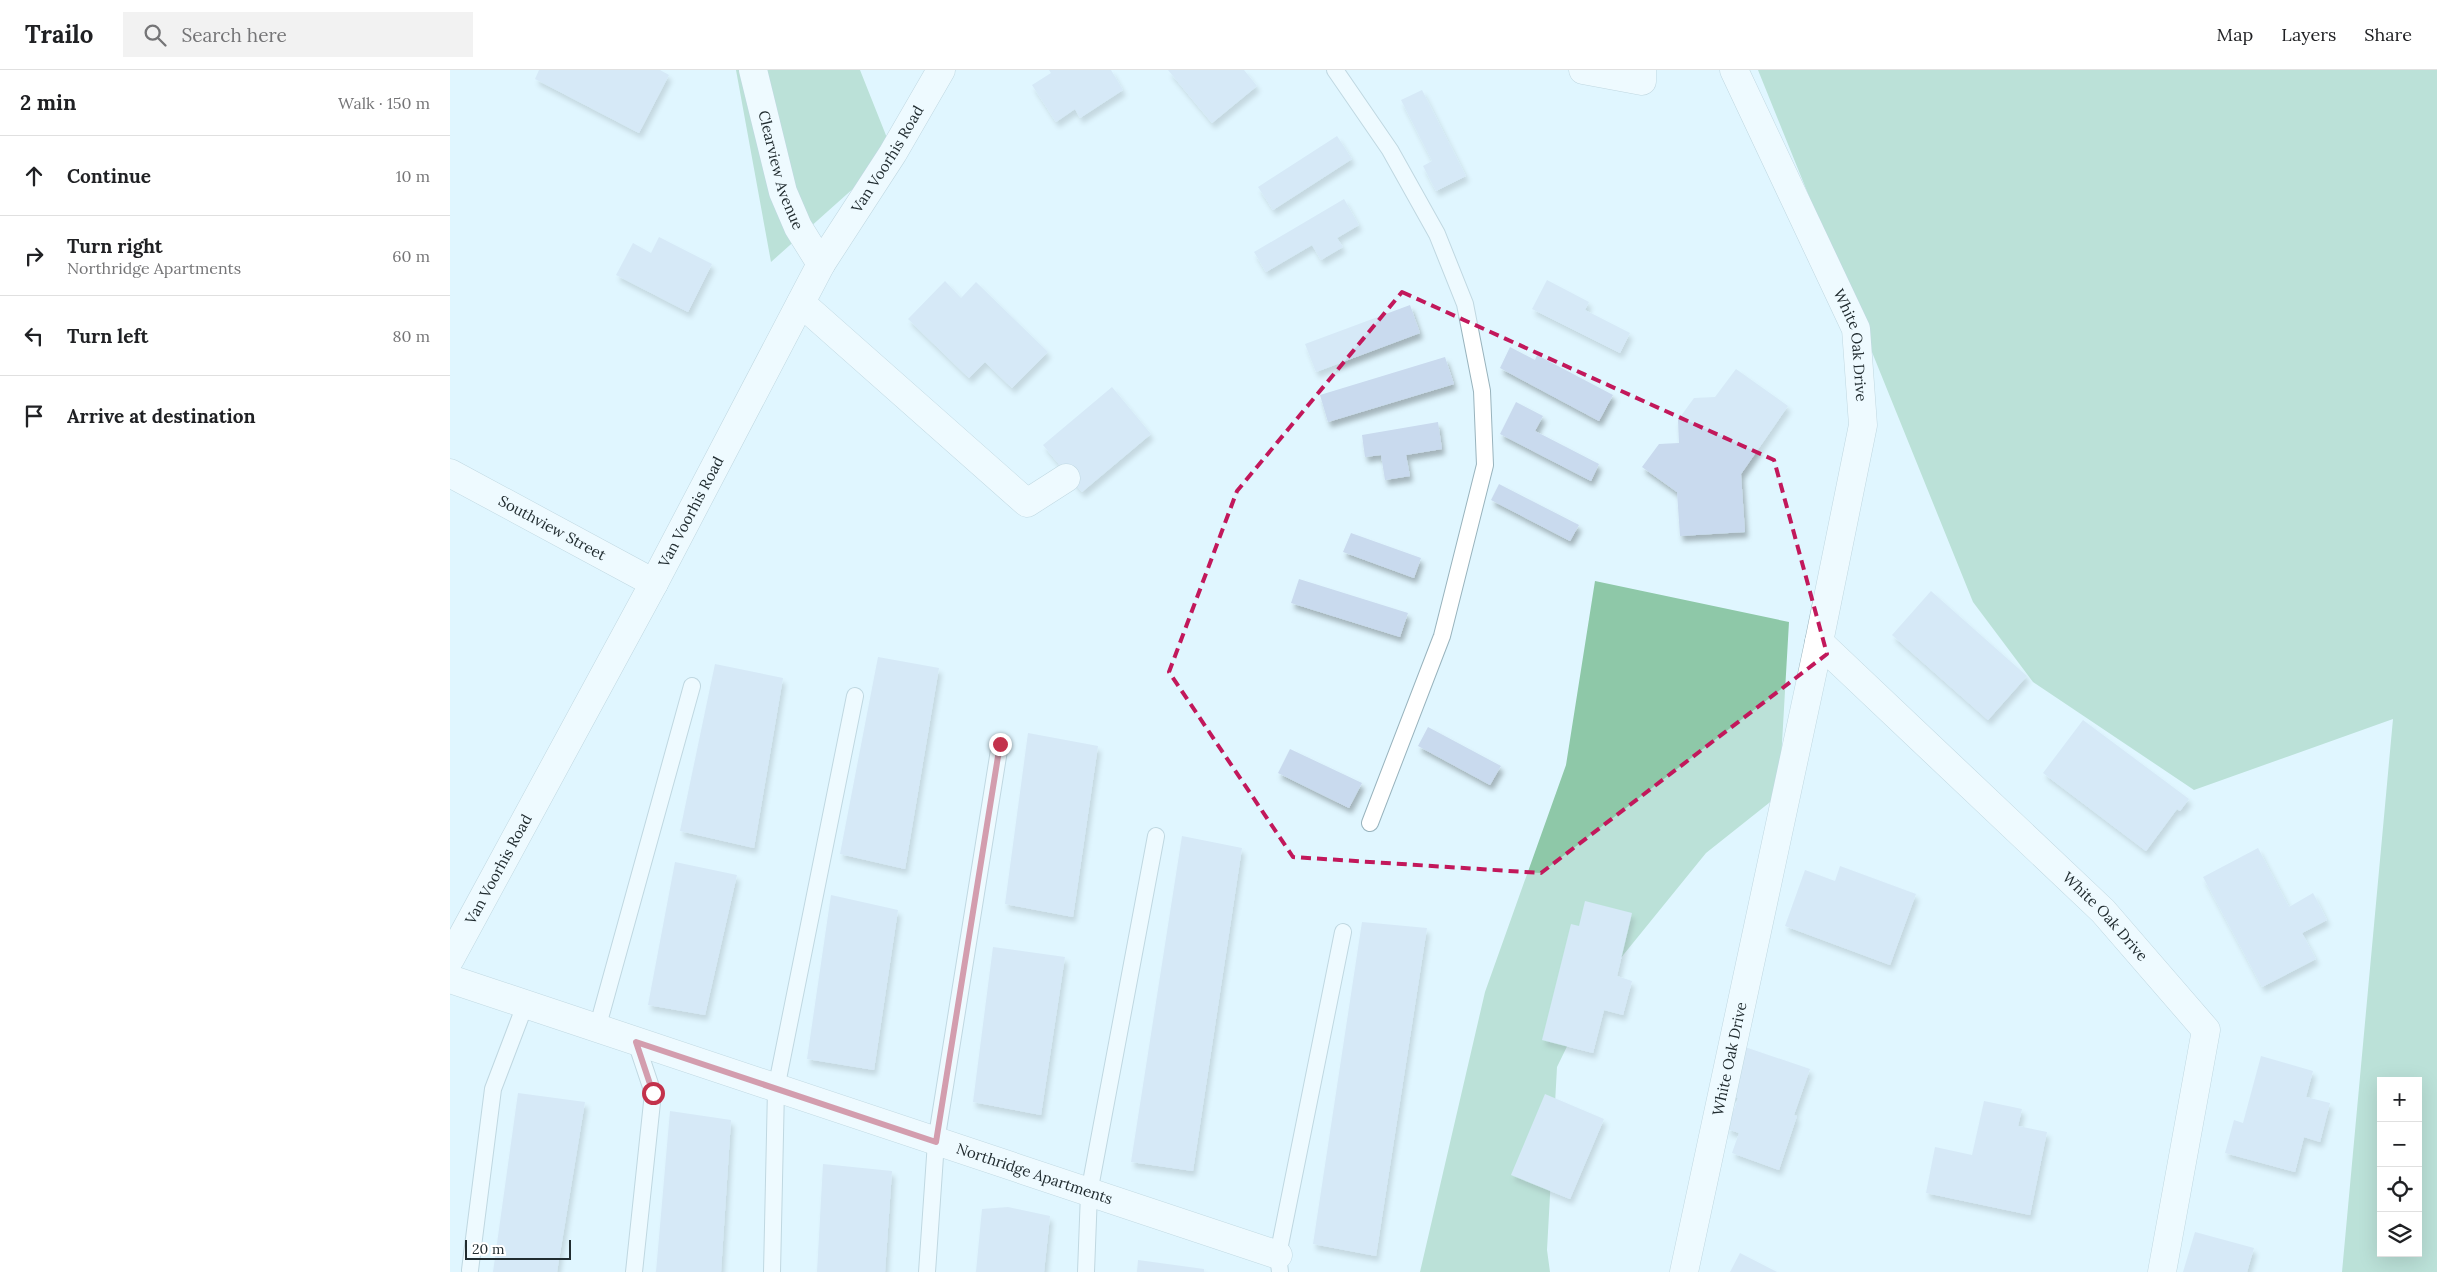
<!DOCTYPE html>
<html lang="en">
<head>
<meta charset="utf-8">
<style>
	:root { --surface:#fff; --page:#f2f2f2; --text:#202124; --muted:#757577; --line:#e0e0e0 }
	body { margin:0; font-family:Lora,serif; background:var(--page); color:var(--text) }
	.controls { position:absolute; right:15px; bottom:15px; display:grid; overflow:hidden; border-radius:0px; box-shadow:0 5px 20px #0002 }
	.controls button { width:45px; height:45px; display:grid; place-items:center; padding:0; border:0; border-bottom:1px solid var(--line); background:var(--surface); color:var(--text); font:25px sans-serif }
	.scale { position:absolute; left:15px; bottom:12px; width:106px; box-sizing:border-box; padding-left:5px; border:2px solid #212c30; border-top:0; font-size:14px; line-height:18px; white-space:nowrap; color:#212c30; -webkit-text-stroke:4px #fff; paint-order:stroke }
	.stop { position:absolute; width:15px; height:15px; margin:-11px; border:4px solid #c3324c; border-radius:50%; background:#fff }
	.stop.end { background:#c3324c; border-color:#fff; box-shadow:0 1px 5px #0008 }
	.list { margin:0; padding:0; list-style:none }
	h2 { display:flex; justify-content:space-between; align-items:center; height:65px; margin:0; padding:0 20px; font-size:21px }
	h2 small { font-size:16px; font-weight:400; color:var(--muted) }
	.list li { display:grid; grid-template-columns:32px 1fr auto; gap:15px; align-items:center; box-sizing:border-box; height:80px; padding:0 20px; border-top:1px solid var(--line) }
	.list b { display:block; font-size:19px; white-space:nowrap }
	.list p { margin:0; font-size:16px; white-space:nowrap; color:var(--muted) }
	.list em { font-size:16px; font-style:normal; color:var(--muted) }
	.icon { flex:none; width:28px; height:28px; fill:none; stroke:currentColor; stroke-width:2; stroke-linecap:round; stroke-linejoin:round }
	.map { position:relative; flex:none; width:1987px; height:1202px; overflow:hidden }
	header { display:flex; align-items:center; gap:30px; box-sizing:border-box; height:70px; padding:0 25px; background:var(--surface); border-bottom:1px solid var(--line) }
	header strong { font-size:24px }
	nav { display:flex; gap:28px; margin-inline-start:auto; font-size:18px }
	.search { width:350px; height:45px; background:var(--page); display:flex; align-items:center; gap:12px; box-sizing:border-box; padding:0 18px; border-radius:0px; color:var(--muted); font-size:19px }
	main { display:flex }
	aside { flex:1; background:var(--surface) }
	.map>svg:first-child { display:block }
	.forest { fill:#8ec8a8; fill-rule:evenodd }
	.building { fill:#c9daee; filter:url(#shadow) }
	.lines { fill:none; stroke-linecap:round; stroke-linejoin:round }
	.lane-casing { stroke:#98b3bd; stroke-width:18 }
	.street-casing { stroke:#98b3bd; stroke-width:29 }
	.secondary-casing { stroke:#98b3bd; stroke-width:29 }
	.lane { stroke:#fff; stroke-width:16 }
	.street { stroke:#fff; stroke-width:28 }
	.secondary { stroke:#fff; stroke-width:28 }
	.route { stroke:#c3324c; stroke-width:6 }
	.marked { fill:none; stroke:#c2185b; stroke-width:4; stroke-dasharray:10 6; stroke-linejoin:round }
	.labels { text-anchor:middle; stroke-width:4.5; stroke-linejoin:round; paint-order:stroke }
	.street-label { font-size:15px; fill:#212c30; stroke:#fff }
</style>
</head>
<body>
<header>
<strong>Trailo</strong>
<div class="search"><svg class="icon" aria-label="search" viewBox="0 0 24 24"><circle cx="10" cy="10" r="6"/><path d="M15 15l6 6"/></svg>Search here</div>
<nav><a>Map</a><a>Layers</a><a>Share</a></nav>
</header>
<main>
<aside>
<h2>2 min<small>Walk · 150 m</small></h2>
<ul class="list">
<li><svg class="icon" aria-label="ahead" viewBox="0 0 24 24"><path d="M12 20V5M6 11l6-6 6 6"/></svg><div><b>Continue</b></div><em>10 m</em></li>
<li><svg class="icon" aria-label="right" viewBox="0 0 24 24"><path d="M7 20v-9h11M14 6l5 5-5 5"/></svg><div><b>Turn right</b><p>Northridge Apartments</p></div><em>60 m</em></li>
<li><svg class="icon" aria-label="left" viewBox="0 0 24 24"><path d="M17 20v-9H6M10 6l-5 5 5 5"/></svg><div><b>Turn left</b></div><em>80 m</em></li>
<li><svg class="icon" aria-label="arrive" viewBox="0 0 24 24"><path d="M6 21V4h12l-3 4 3 4H6"/></svg><div><b>Arrive at destination</b></div></li>
</ul>
</aside>
<div class="map">
<svg width="1987" height="1202" viewBox="0 0 1987 1202">
	<defs>
		<filter id="shadow"><feDropShadow dx="3" dy="5.5" stdDeviation="2.5" flood-color="#0004"/></filter>
	</defs>
	<rect width="100%" height="100%" fill="#e0f6ff"/>
	<path class="forest" d="M286 0H410L443 83 321 192Z
		M1308 0H1987V1202H1892L1943 649 1744 720 1583 612 1523 532ZM1931 1011H1968V1183H1931Z
		M1145 511 1339 552 1329 725 1256 783 1144 921 1107 997 1097 1180 1100 1202H970L1035 922 1116 695Z"/>
	<path class="building" d="M89 0H210L219 5 189 63 85 9Z
		M599 0H661L673 20 630 48 625 39 606 52 582 15 601 3Z
		M718 0H794L807 16 762 53Z
		M972 20 1016 106 986 121 973 96 982 91 951 30Z
		M887 66 902 89 823 140 808 117Z
		M894 129 909 155 887 168 893 177 871 190 862 175 816 202 804 182Z
		M209 167 262 194 238 242 166 205 183 173 201 183Z
		M1097 210 1139 232 1135 240 1180 263 1170 283 1082 239Z
		M495 211 511 228 526 212 598 282 562 318 535 292 519 308 458 249Z
		M960 235 970 263 866 302 855 274Z
		M1060 277 1085 290 1087 285 1163 325 1149 351 1050 298Z
		M995 287 1004 314 878 352 870 325Z
		M1286 299 1338 336 1291 404 1295 462 1230 466 1227 422 1192 397 1209 374 1229 373 1228 350 1244 328 1265 327Z
		M662 317 701 364 632 422 593 375Z
		M1066 332 1093 346 1085 361 1149 394 1141 411 1050 364Z
		M988 352 992 379 956 385 960 406 935 410 931 385 915 387 912 365Z
		M1049 414 1129 455 1120 471 1041 430Z
		M901 463 971 488 964 508 893 482Z
		M849 509 958 543 950 567 841 533Z
		M1481 521 1577 606 1538 650 1442 565Z
		M428 587 489 598 455 799 390 784Z
		M265 594 333 608 304 778 230 761Z
		M1633 650 1739 729 1730 741 1727 739 1696 781 1593 703Z
		M978 657 1051 696 1040 715 968 676Z
		M578 663 648 676 623 847 555 834Z
		M840 679 912 713 899 738 828 703Z
		M732 766 792 778 743 1101 681 1092Z
		M1808 778 1839 837 1863 823 1877 850 1852 863 1866 889 1812 917 1753 807Z
		M225 792 287 805 255 945 198 935Z
		M1390 796 1466 824 1440 895 1335 856 1355 800 1385 811Z
		M381 825 448 840 424 1000 357 989Z
		M1135 831 1182 843 1167 906 1182 911 1173 945 1154 940 1143 983 1092 970 1121 854 1129 856Z
		M912 852 977 858 926 1186 863 1174Z
		M543 877 615 887 591 1045 523 1032Z
		M1292 976 1360 999 1344 1045 1347 1046 1329 1100 1282 1083 1289 1063 1277 1059 1288 1028 1275 1024Z
		M1811 986 1863 1001 1856 1027 1880 1033 1870 1072 1854 1067 1845 1102 1775 1083 1784 1050 1793 1053Z
		M68 1023 135 1032 107 1202H43Z
		M1095 1024 1154 1049 1120 1129 1061 1105Z
		M1534 1031 1572 1039 1568 1056 1597 1062 1580 1145 1476 1123 1485 1077 1522 1085Z
		M220 1041 281 1050 271 1202H206Z
		M373 1094 442 1101 435 1202H367Z
		M558 1137 600 1146 594 1202H526L532 1139Z
		M1745 1162 1804 1178 1797 1202H1733Z
		M1290 1183 1327 1202H1280Z
		M688 1190 754 1199V1202H687Z"/>
	<g class="lines">
		<defs>
			<path id="lane" d="M885 0 940 80 987 164 1015 234 1032 321 1035 395 992 566 920 753
				M147 959 242 616
				M20 1200 43 1019 75 935
				M184 1202 203 1023 186 972
				M322 1202 326 1019 405 626
				M477 1202 486 1072 550 674
				M636 1202 639 1123 706 766
				M830 1202 828 1185 893 862"/>
			<g id="street">
				<path id="s1" d="M303 0 333 122 348 157 371 194"/>
				<path d="M1133 0 1192 11V0"/>
				<path id="s2" d="M1284 0 1406 259 1413 355 1369 572"/>
				<path d="M351 233 577 433 616 408"/>
				<path id="s3" d="M0 403 204 513"/>
				<path id="s4" d="M0 909 828 1185"/>
				<path id="s5" d="M1234 1202 1369 572 1653 841 1756 960 1712 1202"/>
			</g>
			<g id="secondary">
				<path id="s6" d="M0 889 204 513 371 194 443 83 491 0"/>
			</g>
		</defs>
		<use href="#lane" class="lane-casing"/>
		<use href="#street" class="street-casing"/>
		<use href="#secondary" class="secondary-casing"/>
		<use href="#lane" class="lane"/>
		<use href="#street" class="street"/>
		<use href="#secondary" class="secondary"/>
	</g>
	<g class="lines">
		<path class="route" d="M203 1023 186 972 486 1072 550 674"/>
	</g>
	<path d="M0 0H1987V1202H0ZM952 222 1324 390 1377 584 1091 803 843 787 719 602 787 421Z" fill="#e0f6ff" fill-opacity=".55" fill-rule="evenodd"/>
	<path class="marked" d="M952 222 1324 390 1377 584 1091 803 843 787 719 602 787 421Z"/>
	<g class="labels">
		<g class="street-label">
			<text dy="5" stroke="none"><textPath href="#s6" startOffset="912">Van Voorhis Road</textPath></text>
			<text dy="5" stroke="none"><textPath href="#s1" startOffset="104">Clearview Avenue</textPath></text>
			<text dy="5" stroke="none"><textPath href="#s2" startOffset="301">White Oak Drive</textPath></text>
			<text dy="5" stroke="none"><textPath href="#s6" startOffset="508">Van Voorhis Road</textPath></text>
			<text dy="5" stroke="none"><textPath href="#s3" startOffset="116">Southview Street</textPath></text>
			<text dy="5" stroke="none"><textPath href="#s6" startOffset="102">Van Voorhis Road</textPath></text>
			<text dy="5" stroke="none"><textPath href="#s5" startOffset="1041">White Oak Drive</textPath></text>
			<text dy="5" stroke="none"><textPath href="#s5" startOffset="218">White Oak Drive</textPath></text>
			<text dy="5" stroke="none"><textPath href="#s4" startOffset="616">Northridge Apartments</textPath></text>
		</g>
	</g>
</svg>
<div class="controls">
<button>+</button>
<button>−</button>
<button><svg class="icon" aria-label="locate" viewBox="0 0 24 24"><circle cx="12" cy="12" r="6"/><path d="M12 2v4M12 18v4M2 12h4M18 12h4"/></svg></button>
<button><svg class="icon" aria-label="layers" viewBox="0 0 24 24"><path d="M12 4l9 5-9 5-9-5zM3 14l9 5 9-5"/></svg></button>
</div>
<div class="scale">20 m</div>
<div class="stop" style="left:203px;top:1023px"></div>
<div class="stop end" style="left:550px;top:674px"></div>
</div>
</main>
</body>
</html>
